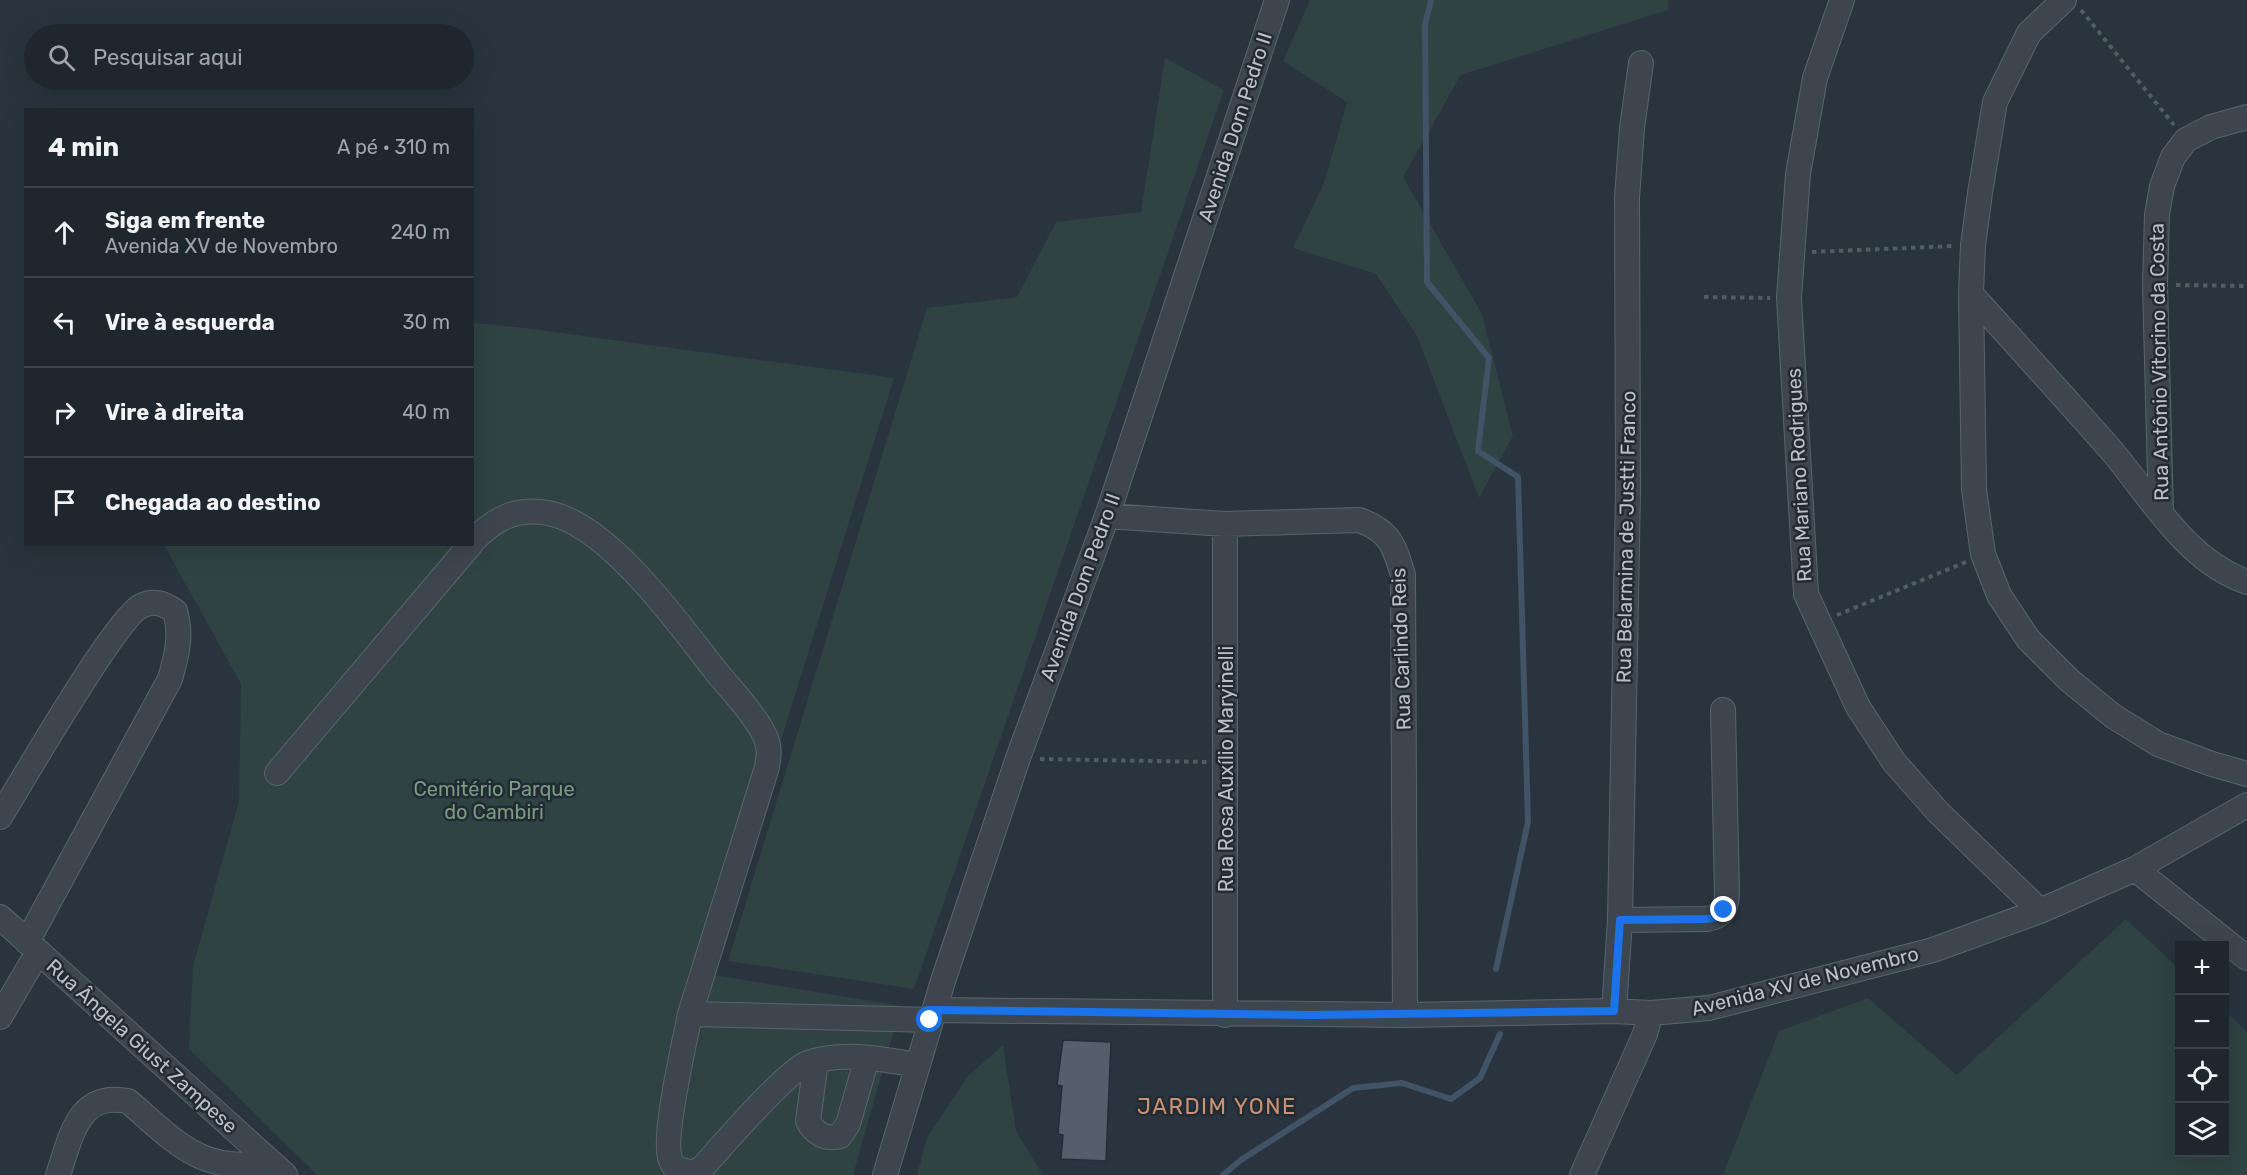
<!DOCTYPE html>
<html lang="pt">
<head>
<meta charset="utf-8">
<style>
	:root { --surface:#1f272e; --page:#2c333a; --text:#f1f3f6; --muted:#a1a5aa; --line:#3c444a }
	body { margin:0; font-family:Rubik,sans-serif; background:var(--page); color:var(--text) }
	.controls { position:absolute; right:18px; bottom:18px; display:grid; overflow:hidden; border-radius:0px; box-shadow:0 6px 24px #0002 }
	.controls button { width:54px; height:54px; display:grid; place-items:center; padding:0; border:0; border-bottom:2px solid var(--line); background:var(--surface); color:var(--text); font:30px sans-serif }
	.stop { position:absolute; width:18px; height:18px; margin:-14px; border:4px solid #1a73e8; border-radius:50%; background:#fff }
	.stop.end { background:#1a73e8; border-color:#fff; box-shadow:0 2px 6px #0008 }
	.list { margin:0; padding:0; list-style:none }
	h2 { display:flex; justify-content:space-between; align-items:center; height:78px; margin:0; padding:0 24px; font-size:26px }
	h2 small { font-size:20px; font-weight:400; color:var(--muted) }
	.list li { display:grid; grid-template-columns:39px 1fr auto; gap:18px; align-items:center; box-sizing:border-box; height:90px; padding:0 24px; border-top:2px solid var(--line) }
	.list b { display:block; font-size:22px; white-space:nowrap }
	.list p { margin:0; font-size:20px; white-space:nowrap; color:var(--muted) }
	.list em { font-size:20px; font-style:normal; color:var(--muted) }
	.icon { flex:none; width:33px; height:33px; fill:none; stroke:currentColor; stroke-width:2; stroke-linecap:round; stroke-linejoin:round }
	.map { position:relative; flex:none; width:2247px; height:1175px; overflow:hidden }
	.search { position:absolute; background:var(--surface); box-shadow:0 6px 24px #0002; left:24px; top:24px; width:450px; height:66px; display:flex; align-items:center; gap:15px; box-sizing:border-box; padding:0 21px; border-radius:33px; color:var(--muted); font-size:22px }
	.panel { position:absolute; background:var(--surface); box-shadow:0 6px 24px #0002; left:24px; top:108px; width:450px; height:438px; border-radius:0px }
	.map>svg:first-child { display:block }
	.green { fill:#2e4342 }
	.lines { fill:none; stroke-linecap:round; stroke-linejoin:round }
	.stream { stroke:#415366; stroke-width:6 }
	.building { fill:#555f6c; stroke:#242d36; stroke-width:1.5 }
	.minor-casing { stroke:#5b646c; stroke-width:26 }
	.path { stroke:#4d5f60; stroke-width:4; stroke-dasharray:4.5 4.5; stroke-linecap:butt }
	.minor { stroke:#3d464f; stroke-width:24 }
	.route { stroke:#1a73e8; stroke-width:8 }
	.labels { text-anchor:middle; stroke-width:5; stroke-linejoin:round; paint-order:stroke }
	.street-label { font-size:20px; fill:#bac1c9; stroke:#222b34 }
	.park-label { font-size:20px; fill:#7b9c80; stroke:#222b34 }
	.quarter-label { font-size:22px; letter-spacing:1.5px; fill:#c99274; stroke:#222b34 }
</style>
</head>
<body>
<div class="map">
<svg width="2247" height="1175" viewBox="0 0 2247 1175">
	<rect width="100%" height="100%" fill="#29343e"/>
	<path class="green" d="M1310 0H1669L1668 10 1461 75 1403 177 1482 314 1513 436 1479 498 1417 336 1376 274 1293 248 1324 183 1347 102 1283 61Z
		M1165 58 1224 90 914 989 728 961 927 308 1017 297 1056 222 1141 212Z
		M473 323 525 328 894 378 708 974 901 1006 853 1175H317L189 1049 193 966 239 801 241 684 164 545 472 544Z
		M2126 919 2179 969 2180 1152H2224L2225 1011 2247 1032V1175H1723L1779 1031 1868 998 1957 1075Z
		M1003 1045 1016 1131 1043 1175H917L927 1138 969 1075Z"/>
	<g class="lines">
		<path class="stream" d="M1431 0 1425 25 1427 282 1489 358 1478 451 1518 477 1528 822 1496 969
			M1223 1175 1241 1160 1353 1088 1402 1083 1451 1099 1480 1078 1500 1034"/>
	</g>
	<path class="building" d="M1063 1040 1111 1042 1106 1161 1061 1159 1063 1135 1058 1134 1062 1086 1057 1085Z"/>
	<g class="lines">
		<defs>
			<path id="minor" d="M1842 0 1815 78 1798 174 1789 298 1806 594 1858 707 1894 762 1938 812 2040 911
				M2064 0 2029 33 1995 102 1980 193 1973 245 1971 294 1974 489 1983 554 1999 595 2028 639 2069 680 2113 716 2158 744 2212 764 2247 774
				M1971 294C2018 346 2065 398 2111 450 2151 497 2186 561 2247 582
				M2161 513 2155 285 2157 215 2162 186 2173 157 2186 140 2211 127 2247 117
				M1107 516 1225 524 1359 520C1390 531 1394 545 1403 575L1405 1015
				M1225 524V1015
				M472 542C494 519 516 507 548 513 608 524 679 624 715 670 732 691 753 712 765 736 770 747 769 756 767 767L690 1014 931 1020
				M277 773 471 544
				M0 817C21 783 116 618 141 606 154 599 164 604 175 611 182 635 177 655 170 679L27 942
				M2135 869 2247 958
				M0 917 285 1175
				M1620 920 1706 919C1722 917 1726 910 1727 894L1723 710
				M934 1010 1405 1015 1614 1011 1651 1013 1709 1008 1933 950 2040 911 2135 869 2247 805
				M1614 1011 1620 920 1628 490 1627 198 1632 128 1641 63
				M690 1014C685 1041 661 1141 671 1161 673 1166 677 1169 682 1170 690 1173 696 1172 703 1167 722 1146 786 1071 808 1063 843 1051 881 1059 917 1065
				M0 1017 38 952
				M816 1061 808 1121C814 1133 826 1140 840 1136L848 1124 867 1058
				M58 1175C71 1138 77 1091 128 1101 176 1142 201 1175 270 1162
				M885 1175 943 981 1018 758 1107 516 1277 0
				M1582 1175 1645 1034 1651 1013"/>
		</defs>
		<use href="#minor" class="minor-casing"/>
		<path class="path" d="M2081 10 2174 125
			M1812 252 1954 246
			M2176 285 2247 286
			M1704 297 1770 298
			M1837 615 1966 562
			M1040 759 1207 762"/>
		<use href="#minor" class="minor"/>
	</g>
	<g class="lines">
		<path class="route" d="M930 1020 933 1010 1311 1015 1614 1011 1620 920 1706 919 1717 917 1724 910"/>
	</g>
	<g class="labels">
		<g class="street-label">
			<text transform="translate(1235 127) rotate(-72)" y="7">Avenida Dom Pedro II</text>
			<text transform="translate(2159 362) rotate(-91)" y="7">Rua Antônio Vitorino da Costa</text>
			<text transform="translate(1799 475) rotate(-93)" y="7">Rua Mariano Rodrigues</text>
			<text transform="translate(1626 537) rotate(-89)" y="7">Rua Belarmina de Justti Franco</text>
			<text transform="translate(1080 587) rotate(-70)" y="7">Avenida Dom Pedro II</text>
			<text transform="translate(1401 649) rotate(-92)" y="7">Rua Carlindo Reis</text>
			<text transform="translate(1226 769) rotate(-90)" y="7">Rua Rosa Auxílio Maryinelli</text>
			<text transform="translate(1805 981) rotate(-14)" y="7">Avenida XV de Novembro</text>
			<text transform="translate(142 1046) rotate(42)" y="7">Rua Ângela Giust Zampese</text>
		</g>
		<g class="park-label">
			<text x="494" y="796">Cemitério Parque<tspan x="494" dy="23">do Cambiri</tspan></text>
		</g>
		<g class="quarter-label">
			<text x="1217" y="1114">JARDIM YONE</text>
		</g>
	</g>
</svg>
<div class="controls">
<button>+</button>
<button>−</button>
<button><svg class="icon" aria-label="locate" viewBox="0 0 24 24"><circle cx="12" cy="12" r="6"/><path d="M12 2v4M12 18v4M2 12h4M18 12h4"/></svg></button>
<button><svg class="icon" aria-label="layers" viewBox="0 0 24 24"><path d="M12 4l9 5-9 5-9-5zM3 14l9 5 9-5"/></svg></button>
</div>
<div class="stop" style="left:930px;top:1020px"></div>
<div class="stop end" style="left:1724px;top:910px"></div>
<div class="search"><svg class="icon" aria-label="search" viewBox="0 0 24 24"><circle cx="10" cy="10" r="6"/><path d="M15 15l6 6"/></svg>Pesquisar aqui</div>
<section class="panel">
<h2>4 min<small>A pé · 310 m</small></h2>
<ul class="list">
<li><svg class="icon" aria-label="ahead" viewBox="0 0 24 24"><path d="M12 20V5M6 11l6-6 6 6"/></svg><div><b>Siga em frente</b><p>Avenida XV de Novembro</p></div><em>240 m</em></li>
<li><svg class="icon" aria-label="left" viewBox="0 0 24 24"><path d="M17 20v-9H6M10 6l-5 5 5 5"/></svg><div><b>Vire à esquerda</b></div><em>30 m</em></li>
<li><svg class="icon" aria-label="right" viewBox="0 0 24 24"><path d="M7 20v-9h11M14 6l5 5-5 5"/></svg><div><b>Vire à direita</b></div><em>40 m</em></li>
<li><svg class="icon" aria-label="arrive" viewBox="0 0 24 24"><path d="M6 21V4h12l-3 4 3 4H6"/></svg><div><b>Chegada ao destino</b></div></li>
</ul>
</section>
</div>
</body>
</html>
